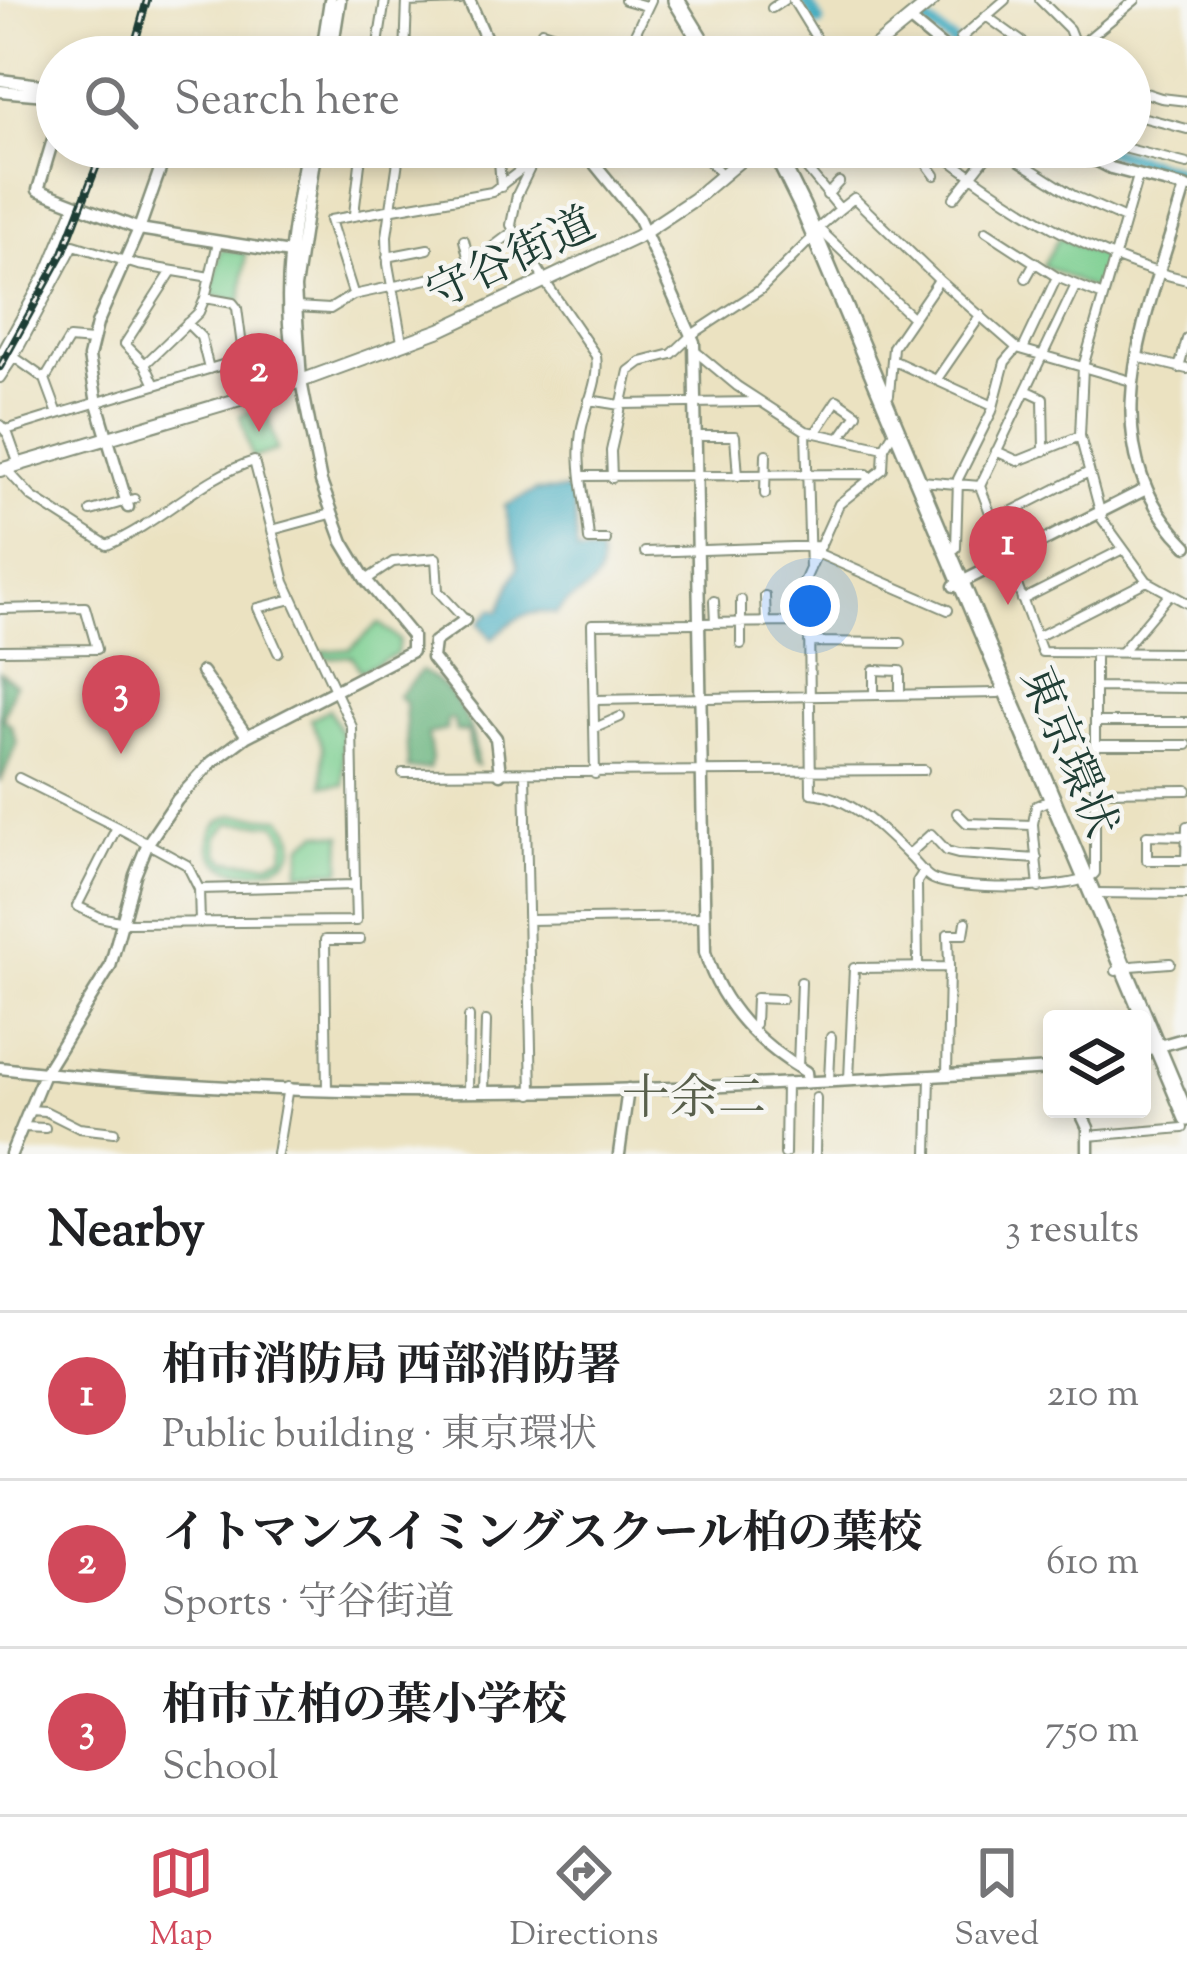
<!DOCTYPE html>
<html lang="en">
<head>
<meta charset="utf-8">
<style>
	:root { --surface:#fff; --page:#f6f6f6; --text:#202124; --muted:#757577; --line:#e0e0e0; --accent:#d1495b }
	body { margin:0; font-family:"Sorts Mill Goudy","Noto Serif JP",serif; background:var(--page); color:var(--text) }
	.controls { position:absolute; right:36px; bottom:36px; display:grid; overflow:hidden; border-radius:12px; box-shadow:0 6px 18px #0003 }
	.controls button { width:108px; height:108px; display:grid; place-items:center; padding:0; border:0; border-bottom:3px solid var(--line); background:var(--surface); color:var(--text); font:60px sans-serif }
	.you { position:absolute; left:810px; top:606px; width:42px; height:42px; margin:-30px; border:9px solid #fff; border-radius:50%; background:#1a73e8; box-shadow:0 0 0 18px #1a73e833 }
	.badge { display:grid; place-items:center; width:78px; height:78px; border-radius:50%; background:var(--accent); color:#fff; font-size:39px; font-weight:700 }
	.pin { position:absolute; translate:-50% -99px; filter:drop-shadow(0 3px 6px #0008) }
	.pin::after { content:''; position:absolute; top:63px; width:42px; height:36px; background:inherit; clip-path:polygon(0 0,100% 0,50% 100%) }
	.list { margin:0; padding:0; list-style:none }
	h2 { display:flex; justify-content:space-between; align-items:center; height:156px; margin:0; padding:0 48px; font-size:51px }
	h2 small { font-size:39px; font-weight:400; color:var(--muted) }
	.list li { display:grid; grid-template-columns:78px 1fr auto; gap:36px; align-items:center; box-sizing:border-box; height:168px; padding:0 48px; border-top:3px solid var(--line) }
	.list b { display:block; font-size:45px; white-space:nowrap }
	.list p { margin:0; font-size:39px; white-space:nowrap; color:var(--muted) }
	.list em { font-size:39px; font-style:normal; color:var(--muted) }
	.icon { flex:none; width:66px; height:66px; fill:none; stroke:currentColor; stroke-width:2; stroke-linecap:round; stroke-linejoin:round }
	.map { position:relative; flex:none; width:1187px; height:1154px; overflow:hidden }
	.search { position:absolute; background:var(--surface); box-shadow:0 6px 18px #0003; left:36px; right:36px; top:36px; height:132px; display:flex; align-items:center; gap:30px; box-sizing:border-box; padding:0 42px; border-radius:66px; color:var(--muted); font-size:45px }
	.sheet { height:660px; background:var(--surface) }
	nav { display:flex; justify-content:space-around; align-items:center; box-sizing:border-box; height:168px; border-top:3px solid var(--line); background:var(--surface); font-size:33px; color:var(--muted) }
	nav a { display:grid; justify-items:center; gap:6px }
	nav .on { color:var(--accent) }
	.map>svg:first-child { display:block }
	.green { fill:#7dcf91; stroke:#4e8662; stroke-width:3; fill-rule:evenodd }
	.forest { fill:#66b27b; stroke:#427858; stroke-width:3 }
	.water { fill:#3fabbf; stroke:#2f747a; stroke-width:3 }
	.lines { fill:none; stroke-linecap:round; stroke-linejoin:round }
	.river { stroke:#3fabbf; stroke-width:12 }
	.street-casing { stroke:#85907a; stroke-width:12 }
	.secondary-casing { stroke:#85907a; stroke-width:15 }
	.primary-casing { stroke:#85907a; stroke-width:16 }
	.highway-casing { stroke:#85907a; stroke-width:20 }
	.street { stroke:#fff; stroke-width:8 }
	.secondary { stroke:#fff; stroke-width:10 }
	.primary { stroke:#fff; stroke-width:12 }
	.highway { stroke:#fff; stroke-width:15 }
	.rail-casing { stroke:#1f3d34; stroke-width:8 }
	.rail { stroke:#f6f6f2; stroke-width:3; stroke-dasharray:9; stroke-linecap:butt }
	.labels { text-anchor:middle; stroke-width:9; stroke-linejoin:round; paint-order:stroke }
	.street-label { font-size:45px; fill:#1f3d34; stroke:#f6f6f2 }
	.neighbourhood-label { font-size:48px; fill:#59604c; stroke:#f6f6f2 }
</style>
</head>
<body>
<div class="map">
<svg width="1187" height="1154" viewBox="0 0 1187 1154">
	<rect width="100%" height="100%" fill="#f6f6f2"/>
	<filter id="ink" filterUnits="userSpaceOnUse"><feTurbulence type="fractalNoise" baseFrequency=".00833" numOctaves="2"/><feDisplacementMap in="SourceGraphic" scale="24" xChannelSelector="R" yChannelSelector="G"/><feConvolveMatrix kernelMatrix="1 2 1 2 8 2 1 2 1" color-interpolation-filters="sRGB"/></filter>
	<filter id="wash" filterUnits="userSpaceOnUse"><feTurbulence type="fractalNoise" baseFrequency=".004" numOctaves="4" result="noise"/><feDisplacementMap in="SourceGraphic" scale="48" xChannelSelector="R" yChannelSelector="G"/><feGaussianBlur stdDeviation="2.7" result="paint"/><feColorMatrix in="noise" values="0 0 0 0 0 0 0 0 0 0 0 0 0 0 0 0 0 1.4 0 .05"/><feComposite in="paint" operator="in"/></filter>
	<g filter="url(#wash)">
		<rect width="100%" height="100%" fill="#ebe2c1"/>
		<path class="green" d="M1059 237 1108 258 1099 292 1043 265Z
			M221 249 246 253 241 302 211 295Z
			M266 407 277 450 252 458 240 415Z
			M379 623 399 640 397 654 360 671 352 656 324 658 322 651 350 649Z
			M329 709 342 735 344 785H323V748L311 719Z
			M234 815 281 818C335 872 207 894 210 841 211 826 220 819 234 815ZM230 823 276 824 286 840 283 856 269 863 227 861 219 854 217 837Z
			M319 833 342 835 341 870 299 873 303 844Z"/>
		<path class="forest" d="M421 671C456 688 476 728 477 765L472 763 468 732 456 731 453 719 447 720 446 730 428 734 432 759 429 769H408L405 702 398 696Z
			M0 672 15 684 3 718 11 725 17 743 0 783Z"/>
		<path class="water" d="M573 490 577 553 599 552C606 595 576 587 556 614 528 608 513 619 492 639L479 623 492 609 499 611 518 567 505 506 535 491Z"/>
		<g class="lines">
			<path class="river" d="M805 0 819 22
				M922 19 973 57
				M1096 147 1187 174"/>
		</g>
	</g>
	<g filter="url(#ink)">
		<g class="lines">
			<defs>
				<path id="street" d="M625 0 646 6
					M793 0 828 57
					M1040 0 1069 29 1080 57
					M407 2 460 0
					M772 8 784 0
					M986 16 1043 57
					M541 48 542 31 579 43 600 57
					M376 57 385 0
					M405 57 407 0
					M624 57 651 0
					M986 57 961 38 1005 0
					M1066 57 1135 0
					M1130 88 1161 98 1187 101
					M1130 114 1187 129
					M400 147 387 236 388 264 402 342
					M498 147 501 187
					M696 147 723 176
					M902 147 918 152 935 175
					M933 147C1010 207 1091 258 1187 280
					M997 147 1074 196 1125 219
					M1120 147 1187 164
					M532 164 517 195 511 225 541 274
					M807 169 840 209 854 198 939 280 1017 348 1131 381
					M1138 176 1083 367 1080 436 1102 519 1147 581 1187 603
					M827 195 839 182
					M954 198 994 147
					M354 214 362 147
					M819 229 912 317
					M815 231 840 209
					M986 231 1057 277 1103 296
					M464 240 470 265
					M387 257 428 249
					M210 277 138 265 74 245 14 357 45 379 58 414 239 360 243 354 237 308 233 303 205 298 218 242
					M1026 278 1035 262
					M544 280 596 356C600 383 585 406 581 432 575 468 587 504 589 540H606
					M1076 285 980 486 1042 652 1187 653
					M353 293 330 220 492 192 551 147
					M296 307 330 309 353 295 460 272 514 231
					M187 323 201 337 209 369
					M1023 349 1057 277
					M695 351 737 386 806 431 884 448
					M1137 357 1187 369
					M892 360 993 406
					M145 364 199 312 205 298
					M1179 368 1187 339
					M0 378 14 357 2 352 47 271 74 206
					M45 379 69 339 92 341
					M937 379 981 315
					M155 385 145 364 125 344 172 271
					M1026 390 1043 398 1044 451
					M883 398 889 395 893 347 939 280
					M589 400 620 405
					M620 404 757 402
					M0 425 8 434 19 465
					M6 430 58 414
					M806 431 810 569
					M816 432 837 400 857 414 840 438
					M696 436H735L738 476
					M891 436 884 448 883 469 839 504 817 553 948 610
					M996 451 1018 461 1080 436
					M7 470 32 497 107 545C160 523 201 477 254 461L272 530
					M581 476 867 474 871 479
					M612 478 611 451 629 371 641 362 672 354 693 334 760 290 808 242
					M921 481 980 486
					M765 494 766 454
					M91 511 134 499
					M993 521 1087 473
					M949 551 956 548 958 479 992 411 1005 362 1017 348
					M645 552 821 546
					M366 580 393 562 436 558 438 591 465 620
					M803 583 825 592
					M765 596 766 623
					M741 600V644
					M1022 600 1123 549
					M714 601 715 623
					M0 609 85 607 97 649 0 650
					M786 622 817 553
					M1037 637 1147 581
					M809 642 901 643
					M1122 651 1170 594
					M278 652 258 608 292 599
					M1095 687 1187 688
					M874 694V670L900 671V694
					M595 700 998 693
					M1095 722H1187
					M595 728 620 717
					M1095 745H1187
					M403 773 924 770
					M525 773 532 1094
					M595 774 592 624 809 622 811 793C851 796 884 831 911 858 917 864 924 874 931 878 953 891 1079 892 1095 873V652
					M19 778 117 827 77 906 100 917 129 923 356 921 355 885
					M1095 791 1187 790
					M957 813 967 823 1032 825
					M117 827 187 865 199 889 355 885 352 727 285 582 272 530 331 514
					M1187 836 1147 835V860H1186L1187 826
					M908 855 931 834 947 851 958 854 1037 859
					M1039 888 1033 824 1036 806 1045 802
					M199 889 200 923
					M1093 893 1187 894
					M529 920 702 917
					M918 967 917 882 924 871
					M949 967 948 934H964L966 922
					M1116 971 1131 966 1170 963
					M750 1029 755 1024 756 998 781 999
					M798 1067 801 982
					M849 1079 854 968 949 967 947 1075
					M829 1080 831 1037
					M327 1090 325 940H360
					M468 1092 469 1017
					M484 1092 486 1021
					M29 1110 45 1111 79 1128 114 1132
					M23 1127 45 1128
					M1088 1136 1183 1128
					M277 1154 288 1087
					M785 1154 786 1083
					M815 1154 816 1098
					M928 1154 930 1076"/>
				<path id="secondary" d="M469 0 494 57
					M909 19 955 57
					M321 57 330 0
					M331 57 340 0
					M0 80 57 87
					M0 91 57 96
					M57 126 38 190 139 229 290 253
					M581 147 638 217 694 342 705 952C721 1007 759 1044 806 1072L807 1081
					M1070 147 1111 168 1187 188
					M1185 187C1152 306 1082 443 1187 546
					M292 350C281 281 295 215 307 147
					M128 507 97 403 89 357 97 324 139 229 168 147
					M954 586 1146 489
					M465 620 434 642 432 658 496 738 500 774
					M202 672 247 736
					M1142 1051 1187 1038
					M0 1068C349 1110 702 1089 1052 1069
					M1079 1109 1088 1128V1154
					M11 1154 44 1074 110 967 135 875 148 843 177 800 212 762 247 736 412 651V636L366 580 343 542 321 482 311 432 301 381 295 288 316 147
					M619 1154 628 1089"/>
				<path id="primary" d="M863 57 933 0
					M0 470 301 381 440 330 637 237 693 200 756 147"/>
				<path id="highway" d="M676 0 711 57
					M773 147 802 206 1187 1118"/>
			</defs>
			<use href="#street" class="street-casing"/>
			<use href="#secondary" class="secondary-casing"/>
			<use href="#primary" class="primary-casing"/>
			<use href="#highway" class="highway-casing"/>
			<use href="#street" class="street"/>
			<use href="#secondary" class="secondary"/>
			<use href="#primary" class="primary"/>
			<use href="#highway" class="highway"/>
			<defs>
				<path id="rail" d="M131 57 147 0
					M0 367 63 253 104 147"/>
			</defs>
			<use href="#rail" class="rail-casing"/>
			<use href="#rail" class="rail"/>
		</g>
	</g>
	<g class="labels">
		<g class="street-label">
			<text transform="translate(510 257) rotate(-25)" y="16">守谷街道</text>
			<text transform="translate(1071 751) rotate(67)" y="16">東京環状</text>
		</g>
		<g class="neighbourhood-label">
			<text x="694" y="1113">十余二</text>
		</g>
	</g>
</svg>
<div class="controls">
<button><svg class="icon" aria-label="layers" viewBox="0 0 24 24"><path d="M12 4l9 5-9 5-9-5zM3 14l9 5 9-5"/></svg></button>
</div>
<div class="you"></div>
<div class="pin badge" style="left:1008px;top:605px">1</div>
<div class="pin badge" style="left:259px;top:432px">2</div>
<div class="pin badge" style="left:121px;top:754px">3</div>
<div class="search"><svg class="icon" aria-label="search" viewBox="0 0 24 24"><circle cx="10" cy="10" r="6"/><path d="M15 15l6 6"/></svg>Search here</div>
</div>
<section class="sheet">
<h2>Nearby<small>3 results</small></h2>
<ul class="list">
<li><span class="badge">1</span><div><b>柏市消防局 西部消防署</b><p>Public building · 東京環状</p></div><em>210 m</em></li>
<li><span class="badge">2</span><div><b>イトマンスイミングスクール柏の葉校</b><p>Sports · 守谷街道</p></div><em>610 m</em></li>
<li><span class="badge">3</span><div><b>柏市立柏の葉小学校</b><p>School</p></div><em>750 m</em></li>
</ul>
</section>
<nav>
<a class="on"><svg class="icon" aria-label="map" viewBox="0 0 24 24"><path d="M3 6l6-2 6 2 6-2v14l-6 2-6-2-6 2zM9 4v14M15 6v14"/></svg>Map</a>
<a><svg class="icon" aria-label="directions" viewBox="0 0 24 24"><path d="M12 3l9 9-9 9-9-9zM9 14v-3h6M13 9l2 2-2 2"/></svg>Directions</a>
<a><svg class="icon" aria-label="saved" viewBox="0 0 24 24"><path d="M7 4h10v16l-5-4-5 4z"/></svg>Saved</a>
</nav>
</body>
</html>
